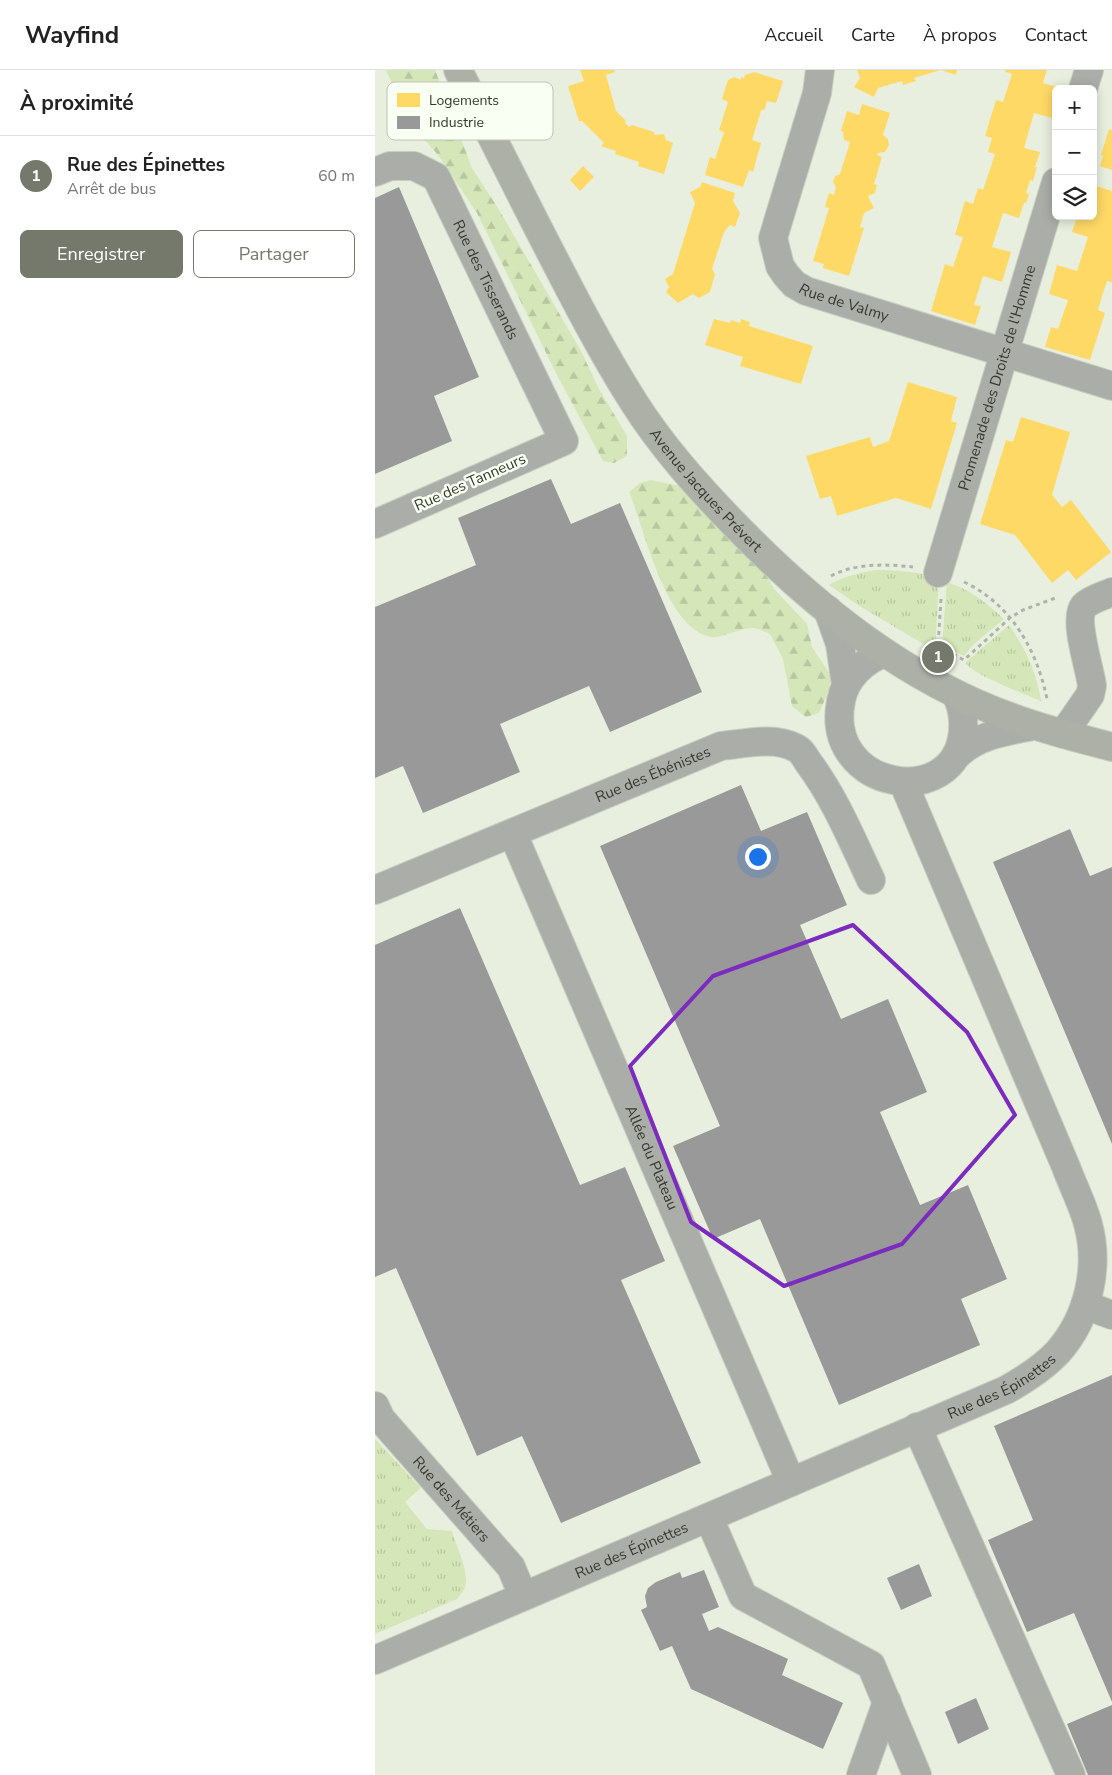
<!DOCTYPE html>
<html lang="fr">
<head>
<meta charset="utf-8">
<style>
	:root { --surface:#fff; --page:#f6f6f6; --text:#222; --muted:#767676; --line:#e0e0e0; --accent:#74796c }
	body { margin:0; font-family:"Nunito Sans",sans-serif; background:var(--page); color:var(--text) }
	.controls { position:absolute; right:15px; top:15px; display:grid; overflow:hidden; border-radius:8px; box-shadow:0 2px 12px #0003 }
	.controls button { width:45px; height:45px; display:grid; place-items:center; padding:0; border:0; border-bottom:1px solid var(--line); background:var(--surface); color:var(--text); font:25px sans-serif }
	.you { position:absolute; left:382px; top:786px; width:18px; height:18px; margin:-12px; border:4px solid #fff; border-radius:50%; background:#1a73e8; box-shadow:0 0 0 8px #1a73e833 }
	.badge { display:grid; place-items:center; width:32px; height:32px; border-radius:50%; background:var(--accent); color:#fff; font-size:16px; font-weight:700 }
	.pin { position:absolute; translate:-50% -50%; border:2px solid #fff; box-shadow:0 1px 5px #0006 }
	.list { margin:0; padding:0; list-style:none }
	h2 { display:flex; justify-content:space-between; align-items:center; height:65px; margin:0; padding:0 20px; font-size:21px }
	h2 small { font-size:16px; font-weight:400; color:var(--muted) }
	.list li { display:grid; grid-template-columns:32px 1fr auto; gap:15px; align-items:center; box-sizing:border-box; height:80px; padding:0 20px; border-top:1px solid var(--line) }
	.list b { display:block; font-size:19px; white-space:nowrap }
	.list p { margin:0; font-size:16px; white-space:nowrap; color:var(--muted) }
	.list em { font-size:16px; font-style:normal; color:var(--muted) }
	.actions { display:flex; gap:10px; padding:15px 20px }
	.actions a { flex:1; padding:11px 0; border:1px solid var(--accent); border-radius:8px; text-align:center; font-size:18px; color:var(--accent) }
	.actions .main { background:var(--accent); color:#fff }
	.icon { flex:none; width:28px; height:28px; fill:none; stroke:currentColor; stroke-width:2; stroke-linecap:round; stroke-linejoin:round }
	.map { position:relative; flex:none; width:737px; height:1705px; overflow:hidden }
	header { display:flex; align-items:center; gap:30px; box-sizing:border-box; height:70px; padding:0 25px; background:var(--surface); border-bottom:1px solid var(--line) }
	header strong { font-size:24px }
	nav { display:flex; gap:28px; margin-inline-start:auto; font-size:18px }
	main { display:flex }
	aside { flex:1; background:var(--surface) }
	.map>svg:first-child { display:block }
	.grass { fill:url(#grass-tufts) }
	.forest { fill:url(#forest-firs) }
	.homes { fill:#ffd966 }
	.industry { fill:#999 }
	.lines { fill:none; stroke-linecap:round; stroke-linejoin:round }
	.minor-casing { stroke:#c7cdc0; stroke-width:30 }
	.major-casing { stroke:#c7cdc0; stroke-width:30 }
	.path { stroke:#afb3ab; stroke-width:3; stroke-dasharray:4 4; stroke-linecap:butt }
	.minor { stroke:#abaea8; stroke-width:28 }
	.major { stroke:#acb0a7; stroke-width:28 }
	.marked { fill:none; stroke:#7b2cbf; stroke-width:4; stroke-linejoin:round }
	.labels { text-anchor:middle; stroke-width:5; stroke-linejoin:round; paint-order:stroke }
	.street-label { font-size:15px; fill:#353a2f; stroke:#fafff3 }
	.key { fill:#fafff3; stroke:#bfc4b8; stroke-width:1 }
	.key-label { font-size:14px; fill:#353a2f }
</style>
</head>
<body>
<header>
<strong>Wayfind</strong>
<nav><a>Accueil</a><a>Carte</a><a>À propos</a><a>Contact</a></nav>
</header>
<main>
<aside>
<h2>À proximité<small></small></h2>
<ul class="list">
<li><span class="badge">1</span><div><b>Rue des Épinettes</b><p>Arrêt de bus</p></div><em>60 m</em></li>
</ul>
<div class="actions"><a class="main">Enregistrer</a><a>Partager</a></div>
</aside>
<div class="map">
<svg width="737" height="1705" viewBox="0 0 737 1705">
	<defs>
		<pattern id="grass-tufts" width="24" height="20" patternUnits="userSpaceOnUse" patternTransform="scale(1.25)"><rect width="24" height="20" fill="#d5e7b9"/><path d="M3 7l-1-3M5 7V3M7 7l1-3M15 17l-1-3M17 17v-4M19 17l1-3" fill="none" stroke="#b7c79f"/></pattern>
		<pattern id="forest-firs" width="22" height="20" patternUnits="userSpaceOnUse" patternTransform="scale(1.25)"><rect width="22" height="20" fill="#d5e7b9"/><path d="M5 1l3.5 6h-7zM16 11l3.5 6h-7z" fill="#b7c79f"/></pattern>
	</defs>
	<rect width="100%" height="100%" fill="#e8efde"/>
	<path class="grass" d="M501 500C524 500 543 502 564 508L560 581 483 535 454 515C469 506 484 503 501 500Z
		M572 512C594 519 612 533 629 549L599 574 589 586 567 575Z
		M634 555C650 578 662 603 666 631 648 623 603 607 591 594L592 591Z
		M0 1369 46 1418 30 1432 52 1459 77 1461C81 1475 92 1497 91 1512 91 1519 86 1524 82 1529L0 1564Z"/>
	<path class="forest" d="M11 0H60L97 98 123 138 206 281 224 319 252 366V386L239 393 228 391 182 305 102 143 63 85 35 53Z
		M276 410 305 416 322 433 357 473 386 498 401 521 432 554 437 577 457 607 452 625 444 643 431 647 417 636 408 589 395 564C390 562 383 558 377 558 366 558 345 569 336 567 290 558 270 460 254 422L265 413Z"/>
	<path class="homes" d="M205 0H239L240 2 231 5 241 41 251 51 250 53 254 57 257 55 279 62V65L289 64 291 70 298 73 289 104 263 96 264 92 240 84 241 81 226 76 229 73 207 51H204L193 16 209 11Z
		M482 0H565L539 8 541 11 528 15 527 11 503 18 499 27 479 17 485 8Z
		M566 0H582L581 5Z
		M630 0H672L668 13 685 18 681 19V38L677 48 659 43 649 78 665 82 660 97H662L658 111 655 110 651 123 654 124 651 133H649L644 148 628 143 617 177 636 182 627 212 608 206 599 235 606 236 600 255 556 241 570 194 578 197 588 167 580 165 590 131 598 134 603 118 608 120 620 84 613 82 617 68 610 66 621 30 628 32 637 4 630 2Z
		M379 2 408 11 401 33 392 31 390 39 386 41 377 70 386 73 378 102 374 100 368 117 330 105 335 87 340 89 349 62 344 60 353 32 347 29 353 10 359 7 366 10V7L369 8 370 5Z
		M487 34 515 43 508 65 513 69 514 75 510 82 503 83 502 85 507 87 499 114 502 115 500 123 493 126 499 138 489 143 485 157 489 158 474 206 448 198 449 194 438 191 454 138 450 137 454 123 459 125 461 117 458 112 460 106 465 104 475 72 469 70 468 62 466 61 472 41 484 45Z
		M734 59 737 60V100L725 96 728 86 726 85Z
		M208 96 219 107 205 121 195 110Z
		M327 112 360 123 358 131 365 143 360 157 355 155 349 162 337 199 340 204 335 222 324 228 318 224 303 233 291 222 294 217 290 209 298 204 320 133 315 122 325 117Z
		M718 115 737 121V212L732 211 727 226 723 240 730 243 715 290 670 277 676 257 683 259 693 230 674 224 682 195 702 201 713 167 697 162 702 148 695 146H718Z
		M339 249 355 253 356 250 365 253 366 249 375 252 374 256 438 276 426 314 365 296 368 287 330 275Z
		M533 312 582 327 576 351 582 353 556 439 521 428 462 446 456 426 445 429 431 386 495 367 498 377 514 371Z
		M646 347 695 362 677 425 687 437 696 430 736 482 701 510 693 500 677 513 640 465 605 454 631 370 638 372Z"/>
	<path class="industry" d="M24 117 104 307 59 326 77 371 0 404V128Z
		M176 409 196 454 245 433 327 622 235 662 214 616 125 654 145 702 48 743 28 696 0 708V537L101 495 83 448Z
		M366 715 386 761 432 742 472 835 425 855 466 949 513 929 552 1022 505 1042 545 1135 593 1115 632 1209 586 1229 605 1275 464 1335 385 1149 338 1169 298 1076 345 1056 225 776Z
		M695 759 715 806 737 797V1074L618 792Z
		M85 838 205 1115 250 1097 290 1191 246 1210 326 1393 186 1453 147 1366 102 1386 21 1198 0 1207V875Z
		M737 1305V1632L699 1543 652 1562 613 1470 658 1450 619 1356Z
		M544 1494 557 1526 526 1540 512 1508Z
		M329 1500 344 1537 327 1544 334 1561 343 1557 413 1589 407 1605 468 1633 448 1679 316 1619 297 1576 285 1581 266 1540 272 1537 270 1526 273 1518 281 1512 305 1502 307 1508Z
		M601 1628 614 1659 583 1674 570 1642Z
		M737 1635V1705H713L692 1654Z"/>
	<g class="lines">
		<defs>
			<g id="minor">
				<path id="s1" d="M445 0 442 23 398 168 405 196 411 205 419 214 431 221 737 316"/>
				<path d="M708 19 714 0"/>
				<path id="s2" d="M0 102 15 96H39L61 107 189 371 0 454"/>
				<path id="s3" d="M563 503 681 112"/>
				<path d="M453 540 465 574 471 615"/>
				<path d="M510 583C489 590 470 608 466 631 448 721 583 742 588 660 589 647 587 636 581 624"/>
				<path d="M688 664 715 625 717 616C715 598 698 550 709 536 716 529 728 526 737 522"/>
				<path d="M582 685C603 665 631 661 659 656"/>
				<path id="s4" d="M138 764 416 1412"/>
				<path id="s5" d="M0 820 346 676C369 674 399 666 421 678 426 680 430 687 433 692 460 728 477 770 496 810"/>
				<path d="M710 1235 737 1245"/>
				<path id="s6" d="M0 1336 6 1349 136 1497 148 1526"/>
				<path d="M542 1357 696 1705"/>
				<path d="M334 1448 368 1526 496 1595 542 1705"/>
				<path id="s7" d="M0 1590 631 1320C649 1310 668 1298 683 1282 713 1248 725 1198 713 1154 708 1135 698 1116 691 1097L528 712"/>
				<path d="M486 1705 512 1632"/>
			</g>
			<g id="major">
				<path id="s8" d="M83 0C109 51 135 102 161 154 192 214 222 274 258 331 287 377 323 417 361 456 440 537 531 610 638 648 670 660 703 668 737 677"/>
			</g>
		</defs>
		<use href="#minor" class="minor-casing"/>
		<use href="#major" class="major-casing"/>
		<path class="path" d="M456 506C480 493 511 494 538 497
			M589 512C636 534 662 580 672 629
			M566 529 563 576 589 590 635 548 648 540 683 527"/>
		<use href="#minor" class="minor"/>
		<use href="#major" class="major"/>
	</g>
	<path class="marked" d="M478 855 592 962 640 1045 527 1174 409 1216 316 1152 255 996 338 906Z"/>
	<g class="labels">
		<g class="street-label">
			<text dy="5" stroke="none"><textPath href="#s2" startOffset="179">Rue des Tisserands</textPath></text>
			<text dy="5" stroke="none"><textPath href="#s1" startOffset="280">Rue de Valmy</textPath></text>
			<text dy="5" stroke="none"><textPath href="#s3" startOffset="204">Promenade des Droits de l'Homme</textPath></text>
			<text transform="translate(95 412) rotate(-24)" y="5">Rue des Tanneurs</text>
			<text dy="5" stroke="none"><textPath href="#s8" startOffset="490">Avenue Jacques Prévert</textPath></text>
			<text dy="5" stroke="none"><textPath href="#s5" startOffset="301">Rue des Ébénistes</textPath></text>
			<text dy="5" stroke="none"><textPath href="#s4" startOffset="352">Allée du Plateau</textPath></text>
			<text dy="5" stroke="none"><textPath href="#s7" startOffset="684">Rue des Épinettes</textPath></text>
			<text dy="5" stroke="none"><textPath href="#s6" startOffset="121">Rue des Métiers</textPath></text>
			<text dy="5" stroke="none"><textPath href="#s7" startOffset="279">Rue des Épinettes</textPath></text>
		</g>
	</g>
	<rect x="12" y="12" width="166" height="58" rx="8" class="key"/>
	<rect x="22" y="23" width="23" height="14" fill="#ffd966"/>
	<rect x="22" y="46" width="23" height="13" fill="#999"/>
	<g class="key-label">
		<text x="54" y="35">Logements</text>
		<text x="54" y="57">Industrie</text>
	</g>
</svg>
<div class="controls">
<button>+</button>
<button>−</button>
<button><svg class="icon" aria-label="layers" viewBox="0 0 24 24"><path d="M12 4l9 5-9 5-9-5zM3 14l9 5 9-5"/></svg></button>
</div>
<div class="you"></div>
<div class="pin badge" style="left:563px;top:587px">1</div>
</div>
</main>
</body>
</html>
